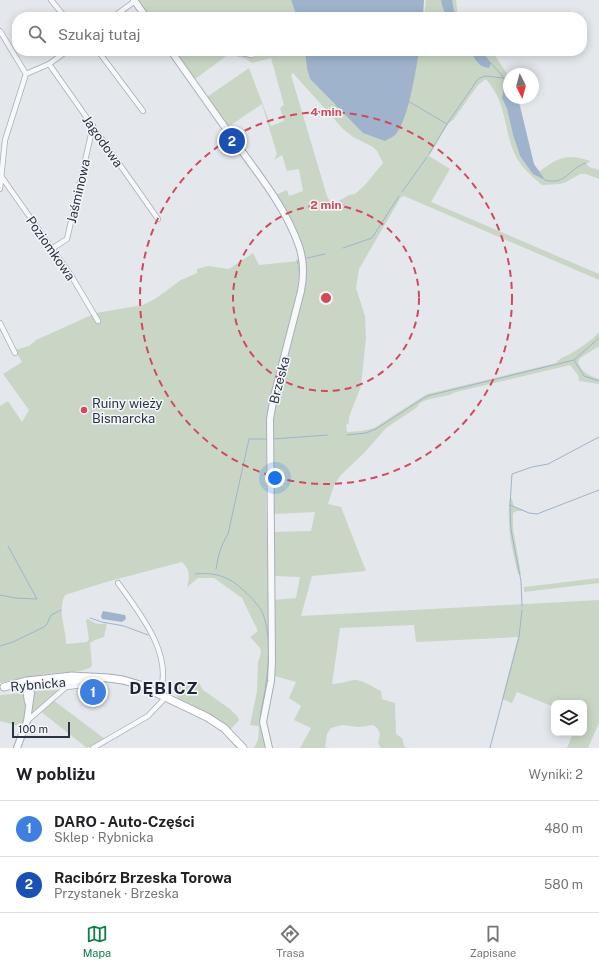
<!DOCTYPE html>
<html lang="pl">
<head>
<meta charset="utf-8">
<style>
	:root { --surface:#fff; --page:#f2f2f2; --text:#202124; --muted:#757577; --line:#e0e0e0; --accent:#0b8043 }
	body { margin:0; font-family:"Public Sans",sans-serif; background:var(--page); color:var(--text) }
	.controls { position:absolute; right:12px; bottom:12px; display:grid; overflow:hidden; border-radius:8px; box-shadow:0 2px 10px #0003 }
	.controls button { width:36px; height:36px; display:grid; place-items:center; padding:0; border:0; border-bottom:1px solid var(--line); background:var(--surface); color:var(--text); font:20px sans-serif }
	.compass { position:absolute; left:503px; top:68px; width:36px; height:36px; border-radius:50%; background:var(--surface); box-shadow:0 2px 10px #0003; rotate:174deg }
	.scale { position:absolute; left:12px; bottom:10px; width:58px; box-sizing:border-box; padding-left:4px; border:2px solid #2b3445; border-top:0; font-size:11px; line-height:14px; white-space:nowrap; color:#2b3445; -webkit-text-stroke:3px #f4f6f9; paint-order:stroke }
	.you { position:absolute; left:275px; top:478px; width:14px; height:14px; margin:-10px; border:3px solid #fff; border-radius:50%; background:#1a73e8; box-shadow:0 0 0 6px #1a73e833 }
	.badge { display:grid; place-items:center; width:26px; height:26px; border-radius:50%; background:var(--accent); color:#fff; font-size:13px; font-weight:700 }
	.pin { position:absolute; translate:-50% -50%; border:2px solid #fff; box-shadow:0 1px 4px #0006 }
	.list { margin:0; padding:0; list-style:none }
	h2 { display:flex; justify-content:space-between; align-items:center; height:52px; margin:0; padding:0 16px; font-size:17px }
	h2 small { font-size:13px; font-weight:400; color:var(--muted) }
	.list li { display:grid; grid-template-columns:26px 1fr auto; gap:12px; align-items:center; box-sizing:border-box; height:56px; padding:0 16px; border-top:1px solid var(--line) }
	.list b { display:block; font-size:15px; white-space:nowrap }
	.list p { margin:0; font-size:13px; white-space:nowrap; color:var(--muted) }
	.list em { font-size:13px; font-style:normal; color:var(--muted) }
	.icon { flex:none; width:22px; height:22px; fill:none; stroke:currentColor; stroke-width:2; stroke-linecap:round; stroke-linejoin:round }
	.map { position:relative; flex:none; width:599px; height:748px; overflow:hidden }
	.search { position:absolute; background:var(--surface); box-shadow:0 2px 10px #0003; left:12px; right:12px; top:12px; height:44px; display:flex; align-items:center; gap:10px; box-sizing:border-box; padding:0 14px; border-radius:16px; color:var(--muted); font-size:15px }
	.sheet { height:164px; background:var(--surface) }
	nav { display:flex; justify-content:space-around; align-items:center; box-sizing:border-box; height:56px; border-top:1px solid var(--line); background:var(--surface); font-size:11px; color:var(--muted) }
	nav a { display:grid; justify-items:center; gap:2px }
	nav .on { color:var(--accent) }
	.map>svg:first-child { display:block }
	.green { fill:#c9d6c5; fill-rule:evenodd }
	.water { fill:#9fb4cc }
	.lines { fill:none; stroke-linecap:round; stroke-linejoin:round }
	.stream { stroke:#9fb4cc; stroke-width:1 }
	.minor-casing { stroke:#a9aeb7; stroke-width:6 }
	.tertiary-casing { stroke:#a9aeb7; stroke-width:8 }
	.primary-casing { stroke:#a3abb8; stroke-width:9 }
	.minor { stroke:#f7f8fa; stroke-width:4.5 }
	.tertiary { stroke:#f7f8fa; stroke-width:6 }
	.primary { stroke:#fff; stroke-width:7 }
	.ring { fill:none; stroke:#d1495b; stroke-width:2; stroke-dasharray:7 5 }
	.poi-dot { fill:#d1495b; stroke:#f4f6f9; stroke-width:1.5 }
	.labels { text-anchor:middle; stroke-width:3; stroke-linejoin:round; paint-order:stroke }
	.street-label { font-size:13px; fill:#2b3445; stroke:#f4f6f9 }
	.poi-label { font-size:13px; fill:#2b3445; stroke:#f4f6f9; text-anchor:start }
	.district-label { font-size:17px; font-weight:bold; letter-spacing:1px; fill:#1d2536; stroke:#f4f6f9 }
	.centre { fill:#d1495b; stroke:#f4f6f9; stroke-width:2 }
	.ring-label { font-size:12px; text-anchor:middle; font-weight:bold; fill:#d1495b; stroke:#f4f6f9; stroke-width:3; stroke-linejoin:round; paint-order:stroke }
</style>
</head>
<body>
<div class="map">
<svg width="599" height="748" viewBox="0 0 599 748">
	<rect width="100%" height="100%" fill="#e4e7ec"/>
	<path class="green" d="M137 0H291L297 17H149Z
		M426 0H456L458 17H424Z
		M174 51H305L307 69 310 79 335 105 408 101 411 94 419 51H470C475 59 479 68 489 68L486 56 482 51H492L509 77V85L505 81 502 98 507 109 513 135 520 157 540 171C559 157 568 153 590 161V162L586 163 589 167 599 170V179L586 174H580L566 182 560 184 542 185C533 177 524 170 518 160 507 142 507 120 499 100 496 92 491 86 486 79L478 85 470 96 454 119 448 124 429 156 450 169 431 202 599 274V280L404 196 401 197 359 269 356 288 365 316 366 338 361 386 349 417V423L346 425 347 432 362 431 374 428 427 394 432 393 556 363C560 358 564 357 570 354 580 348 591 341 599 332V346L580 358 578 363C583 373 588 375 599 379V384L579 381 578 375 570 365 456 392 449 395 426 400 420 403 416 408 386 428 365 452 341 475 334 485 328 504 341 507 366 571 312 576 301 616 599 600V723L588 748H567L573 733H584V703H554V707L517 692 512 703 502 699 518 637 416 642 414 625 340 628 332 684C340 684 347 681 354 680 361 679 375 688 381 691L382 699 395 703 396 734 402 738 405 748H381L378 743 380 734 377 728 373 725 359 727 342 725 331 728 327 734 325 748H300L311 728 294 720 301 706 289 698 296 682 275 676 274 600 296 598 300 577 274 576V532L311 531 315 512 273 514 272 436 275 401 293 331 302 302 306 268 304 256 275 195 287 190 289 196 303 191 299 169 287 171 282 155 274 160 277 154 262 104 228 127 207 97 249 68 271 126 284 121 280 108 284 105 271 58 252 63 246 59 229 54 195 79ZM293 73 343 129 353 137 373 147 377 151 383 163 365 185 355 194 349 195 332 205 327 196 291 75Z
		M253 253 259 265 299 261V278L296 301 273 384 267 423 266 500 270 649 269 682 261 714 266 748H254L258 740 259 726 250 725 257 691 258 662 261 653 260 648 250 637 258 631 242 598 214 578H198L187 587C190 577 190 569 182 562L106 582 65 595C57 611 66 628 66 644L87 642 89 639 86 620 88 619C95 624 99 625 107 623L104 637 95 640 90 643 92 665 90 668 80 671 44 674 0 683V406L8 401 22 422 29 410 3 374 22 362 15 350 29 346 36 340 96 313 143 305 155 299 181 280 197 273V269L208 266 229 269Z
		M510 498 512 499 514 507 525 511H517L513 513V528L521 574H518C512 549 506 524 510 498Z
		M599 578V583L524 592V587Z
		M198 681 203 690 230 709 237 716 239 720 231 729 214 717 178 699 172 683Z
		M59 690 52 698 31 716 30 711 33 693 35 691Z
		M22 693 25 695 26 711 23 727 0 721V695Z
		M53 700 105 739 87 748 40 711Z"/>
	<path class="water" d="M291 0H424L423 17H297Z
		M441 0H452L455 17H446L442 5Z
		M305 51H419C416 70 408 122 395 135 393 137 388 139 385 141L363 133 310 79 307 69Z
		M470 51H482L491 63 489 68C479 68 475 59 470 51Z
		M505 80 509 85V98H517L520 106 534 164 545 180 533 174 520 156 513 135 507 109 502 98Z
		M103 611 125 615 126 619 122 622 102 619 101 616Z"/>
	<g class="lines">
		<path class="stream" d="M491 63 505 79
			M408 101 447 124
			M429 154 447 124 478 79 485 76 503 78 505 80
			M545 180C566 186 569 168 586 163
			M402 192 427 157
			M343 248 372 238 399 196
			M307 258 325 254
			M297 260 298 264
			M299 267V270
			M300 277V272
			M599 338 574 360 584 376 599 381
			M347 435 366 433 376 429 427 396 574 360
			M273 439 328 435
			M510 505 512 474 532 467 548 464 599 437
			M216 569C218 556 221 545 228 534L249 439H266
			M195 574C214 572 228 576 242 589 249 595 256 602 261 610 271 628 269 663 266 683 265 695 261 707 260 720
			M0 595 15 598 37 599 8 546
			M522 606 521 581 511 530 510 505 529 513 537 514 599 490
			M90 618 102 622 124 626 148 635
			M0 646 13 642 44 627 47 624 51 615 61 610
			M490 748 519 637 522 610"/>
		<defs>
			<path id="minor" d="M51 0 65 17
				M113 17 135 1
				M0 31 26 74
				M98 51 143 111
				M232 51 252 55
				M49 64 158 219
				M1 176 72 277 98 321
				M0 189 5 140 26 74 49 64 67 51
				M53 248 67 239 93 126
				M0 323 15 353
				M118 583C139 612 175 656 159 694
				M27 721 66 687 85 685 84 677
				M93 748 148 716 166 697"/>
			<path id="tertiary" d="M134 0 146 17
				M171 51C194 84 218 117 241 150 263 180 287 211 299 246 304 261 304 276 301 291L274 396 270 419 272 661 271 681 263 722 269 748
				M27 682 26 689 28 702
				M17 748 27 721 31 693 30 687 28 682"/>
			<path id="primary" d="M4 687 27 681 72 676 108 678 123 680 140 685 207 717 224 728 243 748
				M18 687 87 679"/>
		</defs>
		<use href="#minor" class="minor-casing"/>
		<use href="#tertiary" class="tertiary-casing"/>
		<use href="#primary" class="primary-casing"/>
		<use href="#minor" class="minor"/>
		<use href="#tertiary" class="tertiary"/>
		<use href="#primary" class="primary"/>
	</g>
	<g class="ring">
		<circle cx="326" cy="298" r="93"/>
		<circle cx="326" cy="298" r="186"/>
	</g>
	<circle class="poi-dot" cx="84" cy="410" r="4"/>
	<g class="labels">
		<g class="street-label">
			<text transform="translate(103 141) rotate(55)" y="5">Jagodowa</text>
			<text transform="translate(78 191) rotate(-77)" y="5">Jaśminowa</text>
			<text transform="translate(51 248) rotate(55)" y="5">Poziomkowa</text>
			<text transform="translate(279 380) rotate(-76)" y="5">Brzeska</text>
			<text transform="translate(38 684) rotate(-5)" y="5">Rybnicka</text>
		</g>
		<g class="poi-label">
			<text x="92" y="408">Ruiny wieży<tspan x="92" dy="15">Bismarcka</tspan></text>
		</g>
		<g class="district-label">
			<text x="164" y="694">DĘBICZ</text>
		</g>
	</g>
	<circle cx="326" cy="298" r="6" class="centre"/>
	<g class="ring-label">
		<text x="326" y="116">4 min</text>
		<text x="326" y="209">2 min</text>
	</g>
</svg>
<div class="controls">
<button><svg class="icon" aria-label="layers" viewBox="0 0 24 24"><path d="M12 4l9 5-9 5-9-5zM3 14l9 5 9-5"/></svg></button>
</div>
<svg class="compass" viewBox="-18 -18 36 36"><path d="M0-13l5 13h-10z" fill="#e53935"/><path d="M0 13l5-13h-10z" fill="#757577"/></svg>
<div class="scale">100 m</div>
<div class="you"></div>
<div class="pin badge" style="left:93px;top:692px;background:#3f7fe0">1</div>
<div class="pin badge" style="left:232px;top:141px;background:#1a4fb4">2</div>
<div class="search"><svg class="icon" aria-label="search" viewBox="0 0 24 24"><circle cx="10" cy="10" r="6"/><path d="M15 15l6 6"/></svg>Szukaj tutaj</div>
</div>
<section class="sheet">
<h2>W pobliżu<small>Wyniki: 2</small></h2>
<ul class="list">
<li><span class="badge" style="background:#3f7fe0">1</span><div><b>DARO - Auto-Części</b><p>Sklep · Rybnicka</p></div><em>480 m</em></li>
<li><span class="badge" style="background:#1a4fb4">2</span><div><b>Racibórz Brzeska Torowa</b><p>Przystanek · Brzeska</p></div><em>580 m</em></li>
</ul>
</section>
<nav>
<a class="on"><svg class="icon" aria-label="map" viewBox="0 0 24 24"><path d="M3 6l6-2 6 2 6-2v14l-6 2-6-2-6 2zM9 4v14M15 6v14"/></svg>Mapa</a>
<a><svg class="icon" aria-label="directions" viewBox="0 0 24 24"><path d="M12 3l9 9-9 9-9-9zM9 14v-3h6M13 9l2 2-2 2"/></svg>Trasa</a>
<a><svg class="icon" aria-label="saved" viewBox="0 0 24 24"><path d="M7 4h10v16l-5-4-5 4z"/></svg>Zapisane</a>
</nav>
</body>
</html>
